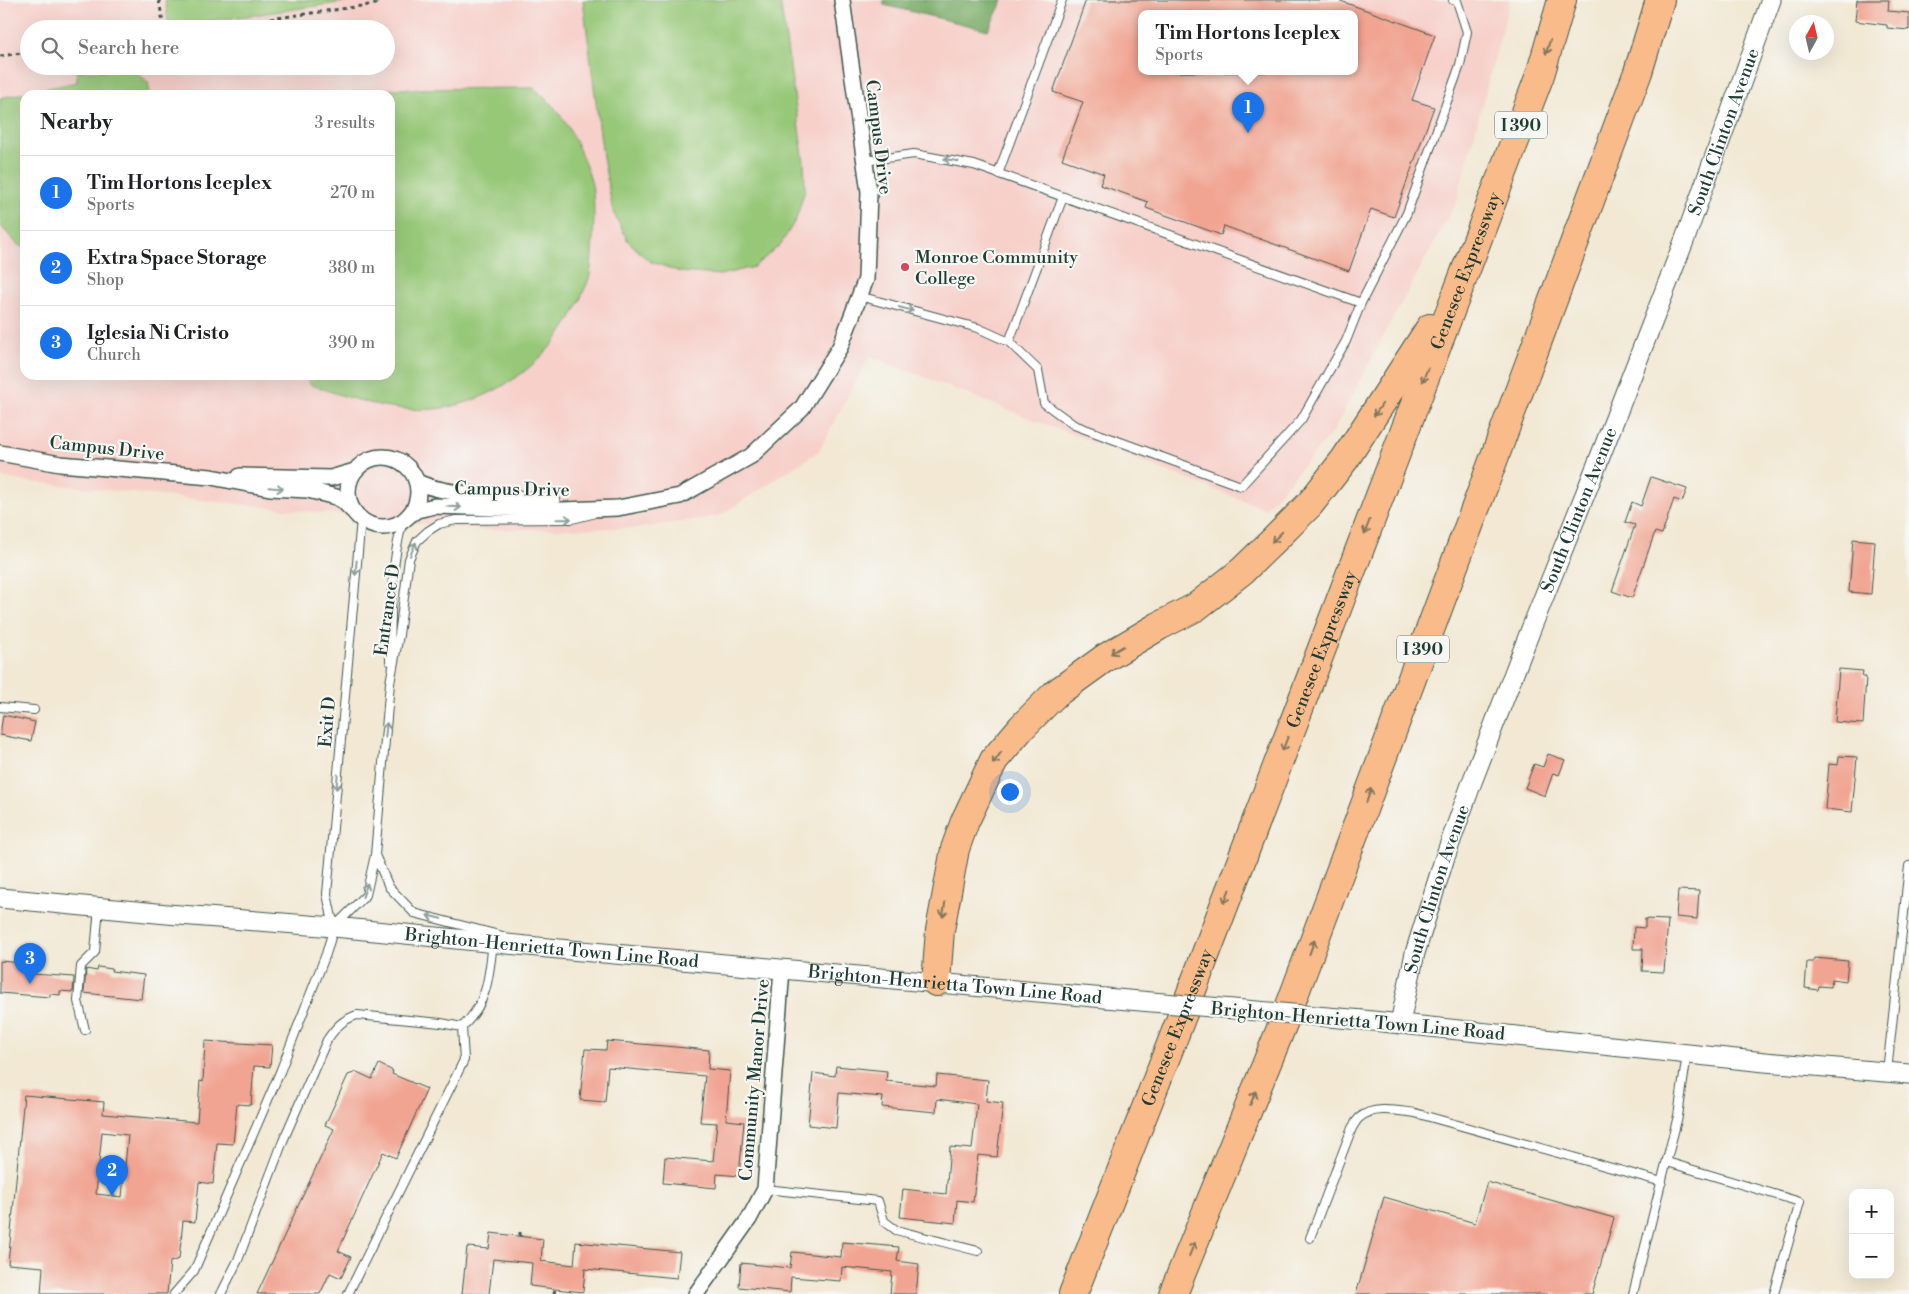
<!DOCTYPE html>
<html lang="en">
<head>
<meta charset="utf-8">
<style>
	:root { --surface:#fff; --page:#f6f6f6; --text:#202124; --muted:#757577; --line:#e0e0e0; --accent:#1a73e8 }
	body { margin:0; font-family:"Libre Bodoni",serif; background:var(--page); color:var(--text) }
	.controls { position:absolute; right:15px; bottom:15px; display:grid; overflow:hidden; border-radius:10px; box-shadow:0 5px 20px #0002 }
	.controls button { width:45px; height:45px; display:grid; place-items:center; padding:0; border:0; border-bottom:1px solid var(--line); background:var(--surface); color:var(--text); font:25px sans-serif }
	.compass { position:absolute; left:1789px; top:15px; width:45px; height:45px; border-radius:50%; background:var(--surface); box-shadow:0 5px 20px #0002; rotate:8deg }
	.you { position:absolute; left:1009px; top:791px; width:18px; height:18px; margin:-12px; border:4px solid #fff; border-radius:50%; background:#1a73e8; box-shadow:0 0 0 8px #1a73e833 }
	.badge { display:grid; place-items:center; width:32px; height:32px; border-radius:50%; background:var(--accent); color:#fff; font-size:16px; font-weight:700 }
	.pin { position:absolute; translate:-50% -41px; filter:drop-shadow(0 1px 2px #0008) }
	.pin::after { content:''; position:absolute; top:26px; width:18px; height:15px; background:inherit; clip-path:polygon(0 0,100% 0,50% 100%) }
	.popup { position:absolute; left:1138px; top:10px; width:220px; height:65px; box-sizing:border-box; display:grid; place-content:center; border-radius:10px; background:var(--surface); filter:drop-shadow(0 1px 4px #0005); font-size:16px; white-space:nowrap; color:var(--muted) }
	.popup b { font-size:19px; color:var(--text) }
	.popup::after { content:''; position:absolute; left:50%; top:100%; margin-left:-10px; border:10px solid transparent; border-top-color:var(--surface) }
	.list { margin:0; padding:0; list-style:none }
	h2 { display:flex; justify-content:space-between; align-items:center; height:65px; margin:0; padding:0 20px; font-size:21px }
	h2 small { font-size:16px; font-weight:400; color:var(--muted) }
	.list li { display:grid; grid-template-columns:32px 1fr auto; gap:15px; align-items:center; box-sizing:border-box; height:75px; padding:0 20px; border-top:1px solid var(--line) }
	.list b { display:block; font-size:19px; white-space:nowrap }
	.list p { margin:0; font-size:16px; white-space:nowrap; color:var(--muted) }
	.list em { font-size:16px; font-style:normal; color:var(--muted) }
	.icon { flex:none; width:28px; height:28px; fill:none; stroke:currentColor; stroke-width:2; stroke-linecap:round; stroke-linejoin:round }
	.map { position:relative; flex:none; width:1909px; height:1294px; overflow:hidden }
	.search { position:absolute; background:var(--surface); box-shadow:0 5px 20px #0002; left:20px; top:20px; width:375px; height:55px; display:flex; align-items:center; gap:12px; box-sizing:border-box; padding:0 18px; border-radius:28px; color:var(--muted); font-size:19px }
	.panel { position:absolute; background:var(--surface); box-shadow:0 5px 20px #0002; left:20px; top:90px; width:375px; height:290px; border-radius:15px }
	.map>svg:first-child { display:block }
	.built { fill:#f7d0ca; fill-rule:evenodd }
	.green { fill:#97c878; stroke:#5b8256 }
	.forest { fill:#79ac68; stroke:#4c744e }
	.building { fill:#f1a492; fill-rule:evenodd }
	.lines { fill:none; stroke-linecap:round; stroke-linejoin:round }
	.service-casing { stroke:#3f574c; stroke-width:10 }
	.minor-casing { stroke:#3f574c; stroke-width:18 }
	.tertiary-casing { stroke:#3f574c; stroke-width:21 }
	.motorway-casing { stroke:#3f574c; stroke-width:30 }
	.path { stroke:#3f574c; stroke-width:3; stroke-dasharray:4 4; stroke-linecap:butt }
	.service { stroke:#fff; stroke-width:8 }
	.minor { stroke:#fff; stroke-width:15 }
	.tertiary { stroke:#fff; stroke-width:19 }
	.motorway { stroke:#fabb8b; stroke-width:28 }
	.tertiary-bridge-casing { stroke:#3f574c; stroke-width:21; stroke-linecap:butt }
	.tertiary-bridge { stroke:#fff; stroke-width:19 }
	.oneway { stroke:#82765b }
	.oneway2 { stroke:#8f9e9a }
	.poi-dot { fill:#d1495b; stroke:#f6f6f2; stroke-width:2 }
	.labels { text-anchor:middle; stroke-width:4.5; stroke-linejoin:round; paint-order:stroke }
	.shield { fill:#f6f6f2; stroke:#60746d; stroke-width:1 }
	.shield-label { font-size:16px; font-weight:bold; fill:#1f3d34 }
	.street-label { font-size:18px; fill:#1f3d34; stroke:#f6f6f2 }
	.poi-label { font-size:18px; fill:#1f3d34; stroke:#f6f6f2; text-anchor:start }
</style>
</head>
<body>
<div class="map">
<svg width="1909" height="1294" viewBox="0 0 1909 1294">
	<rect width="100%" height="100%" fill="#f6f6f2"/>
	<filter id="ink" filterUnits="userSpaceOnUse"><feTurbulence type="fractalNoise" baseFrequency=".02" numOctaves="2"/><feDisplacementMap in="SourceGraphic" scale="10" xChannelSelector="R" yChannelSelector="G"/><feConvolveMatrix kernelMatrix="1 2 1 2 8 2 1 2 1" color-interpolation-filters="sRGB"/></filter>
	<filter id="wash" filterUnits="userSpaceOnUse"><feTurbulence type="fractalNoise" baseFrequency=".0096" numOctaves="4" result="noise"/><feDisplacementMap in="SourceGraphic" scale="20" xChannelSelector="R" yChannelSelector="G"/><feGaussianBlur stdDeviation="1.12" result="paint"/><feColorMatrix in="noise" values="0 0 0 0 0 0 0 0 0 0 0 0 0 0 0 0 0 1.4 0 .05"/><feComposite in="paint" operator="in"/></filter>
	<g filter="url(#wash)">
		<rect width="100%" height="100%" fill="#f2e8d3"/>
		<path class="built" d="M0 0H1510L1456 203 1386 331 1333 432 1265 509 869 356 819 451 719 516 640 528 481 530 22 481 0 477ZM1142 14H1354V72H1142ZM29 29H386V66H29ZM25 95H390V375H25Z"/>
		<path class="green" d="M165 0H359L169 27Z
			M583 0H780L804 162 805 190 796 219 781 244 754 267 720 275 680 272 649 261 628 241 613 212 603 157Z
			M131 68 148 82 150 95H25V248L18 245 0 225V98L77 82V72Z
			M534 88C542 96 552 103 558 112 571 128 585 161 591 181 595 194 594 223 593 237 592 250 592 263 590 275 588 283 583 292 580 300 558 351 511 391 457 405 408 418 356 401 309 384L307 375H390V95H333L395 89Z"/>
		<path class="forest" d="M883 0H1003L988 30 884 5Z"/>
		<g id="blocks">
			<path class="building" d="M1086 0H1338L1435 35 1412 100 1434 107 1394 217 1371 209 1349 271 1224 226 1221 235 1146 208 1148 202 1100 185 1104 174 1062 159 1083 102 1053 92ZM1142 14H1354V72H1142Z
				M1857 0H1889L1888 11 1909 13V30L1887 28V25L1855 21Z
				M1651 477 1687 489 1682 502 1674 499 1662 534 1655 532 1632 598 1612 591 1635 525 1625 522 1632 502 1641 506Z
				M1853 539 1875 541 1871 594 1849 592Z
				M1839 669 1863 671 1862 677H1866L1863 724 1835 722Z
				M3 715 35 722 31 741 0 735Z
				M1548 754 1565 760 1559 775 1553 773 1545 796 1525 788 1534 764 1543 767Z
				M1839 756 1857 757 1852 812 1825 809 1829 764 1838 765Z
				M1678 890 1699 891 1697 919 1676 917Z
				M1645 919 1668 920 1664 972 1642 971 1643 949H1633L1634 927 1645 928Z
				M1814 958 1848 961 1846 981 1832 979 1831 987 1819 986 1818 990 1805 988 1807 962H1813Z
				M0 961 33 964V974L74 977 73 992 60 991V995L50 994V997L0 993Z
				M98 967 112 969 111 971 144 975 141 999 84 993 86 969 97 971Z
				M205 1041 272 1045 270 1067 254 1066 251 1105 237 1104 233 1144 217 1143 213 1184 199 1182 195 1222 183 1221 179 1259 170 1262 167 1294H41L43 1267 8 1264 24 1095 104 1102 103 1114 197 1122 200 1081 203 1082ZM102 1132 128 1135 122 1197 96 1194Z
				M607 1041 709 1050 708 1069 730 1071 726 1120 744 1122 739 1176 717 1174 716 1188 663 1183 665 1157 713 1161 717 1123 700 1122 705 1076 608 1067 605 1102 580 1100 585 1049 606 1050Z
				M379 1064 393 1071 392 1074 427 1089 396 1158 383 1152 338 1251 351 1257 341 1278 330 1273 320 1294H257L334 1129 325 1125 348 1075 357 1072 372 1079Z
				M836 1066 887 1071 886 1081 936 1086 937 1075 988 1080 986 1101 1003 1103 997 1157 978 1155 973 1202 957 1200 955 1223 900 1217 903 1189 946 1194 950 1147 972 1149 977 1104 937 1099 936 1112 882 1107 883 1097 839 1093 836 1128 808 1125 813 1073 835 1076Z
				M1487 1182 1614 1218 1592 1294H1356L1384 1197 1475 1223Z
				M491 1233 543 1239 541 1261 574 1265 576 1242 680 1252 677 1278 585 1269 583 1292 555 1289 530 1286 532 1263 493 1259 489 1294H462L467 1247 489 1249Z
				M842 1242 899 1247 897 1261 919 1264 916 1294H890L892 1272 842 1267 841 1281 791 1277 790 1292 739 1287 741 1263 790 1268 792 1252 841 1257Z"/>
		</g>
	</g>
	<g filter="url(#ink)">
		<use href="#blocks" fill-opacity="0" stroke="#3f574c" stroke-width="1"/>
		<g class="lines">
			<defs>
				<path id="service" d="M865 161 914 154 974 165 1361 303 1407 213 1460 65 1467 32 1457 1 1453 0
					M998 174 1062 0
					M859 296 978 328 1009 342 1038 370 1044 403 1074 425 1241 486 1301 420 1346 341 1361 303
					M1009 342 1063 197
					M390 661C391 615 390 565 403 521
					M0 707 34 710
					M375 855 389 887 414 913 503 936
					M334 927 327 894 361 519
					M462 1027C488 1003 489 976 493 942
					M85 1030 78 1001 81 966 95 952 99 907
					M1887 1072 1909 866
					M1667 1162 1800 1202 1774 1294
					M765 1189 878 1201 884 1221 896 1230 978 1251
					M1310 1238 1352 1128C1354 1125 1356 1121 1359 1118 1373 1105 1399 1111 1415 1113L1662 1182
					M174 1294 194 1271 280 1072 326 954 334 927 366 895 375 855 390 683 399 635 409 559 417 541 428 531 439 524 456 520 572 519 592 514
					M221 1294 238 1260 283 1141 327 1040C336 1027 342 1020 357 1015L441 1023 462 1027
					M348 1294 464 1060 462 1027
					M1633 1294 1678 1116 1687 1054"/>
				<path id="minor" d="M0 453 60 464 211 477 270 488 308 490 336 497 343 501 353 511
					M348 492a35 35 0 1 1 70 0a35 35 0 1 1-70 0Z
					M240 476 331 478 355 471
					M416 481C440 496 520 498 552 501
					M408 516 417 510 435 506 563 510 618 508 680 496 751 456 802 408 840 347 866 279 869 192 842 0
					M696 1294 749 1219 765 1189 782 969"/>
				<g id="tertiary">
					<path id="s1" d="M0 898 167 914 334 927 548 948 1105 998"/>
					<path d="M1363 1020 1765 1062 1909 1074"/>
					<path id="s2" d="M1400 1023 1415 953 1444 860 1472 782 1531 629 1598 462 1686 236 1771 0"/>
				</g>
				<g id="motorway">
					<path d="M936 982 940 930 955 849 965 821 994 760 1022 727 1055 694 1105 658 1159 626 1196 607 1242 571 1274 540 1310 504 1345 459 1430 328"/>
					<path id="s3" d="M1073 1294 1189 998 1540 75 1562 0"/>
					<path d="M1173 1294 1288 1011 1638 72 1660 0"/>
				</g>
			</defs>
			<use href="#service" class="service-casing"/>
			<use href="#minor" class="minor-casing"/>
			<use href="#tertiary" class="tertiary-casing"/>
			<use href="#motorway" class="motorway-casing"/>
			<path class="path" d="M159 0 164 29
				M199 29 376 4V0
				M0 56 29 52
				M520 1236V1230
				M554 1294 555 1289"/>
			<use href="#service" class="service"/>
			<use href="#minor" class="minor"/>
			<use href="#tertiary" class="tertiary"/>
			<use href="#motorway" class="motorway"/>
			<defs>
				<path id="tertiary-bridge" d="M1105 998 1363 1020"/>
			</defs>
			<use href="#tertiary-bridge" class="tertiary-bridge-casing"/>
			<use href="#tertiary-bridge" class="tertiary-bridge"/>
		</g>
		<defs><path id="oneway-shaft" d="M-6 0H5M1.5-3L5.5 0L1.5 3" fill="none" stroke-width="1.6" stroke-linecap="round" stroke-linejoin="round" transform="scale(1.25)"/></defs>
		<g class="oneway">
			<use href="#oneway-shaft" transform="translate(1548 47) rotate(106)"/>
			<use href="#oneway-shaft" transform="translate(1425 375) rotate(111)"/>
			<use href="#oneway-shaft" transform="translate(1378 410) rotate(124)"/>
			<use href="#oneway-shaft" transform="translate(1367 527) rotate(111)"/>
			<use href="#oneway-shaft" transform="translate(1277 537) rotate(135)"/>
			<use href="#oneway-shaft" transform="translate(1117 650) rotate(149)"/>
			<use href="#oneway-shaft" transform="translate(1285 744) rotate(111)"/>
			<use href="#oneway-shaft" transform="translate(997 758) rotate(125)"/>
			<use href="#oneway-shaft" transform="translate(1369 795) rotate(-70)"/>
			<use href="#oneway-shaft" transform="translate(1227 896) rotate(111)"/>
			<use href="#oneway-shaft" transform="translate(944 910) rotate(99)"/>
			<use href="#oneway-shaft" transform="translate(1312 947) rotate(-70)"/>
			<use href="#oneway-shaft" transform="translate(1253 1098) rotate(-68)"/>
			<use href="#oneway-shaft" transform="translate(1192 1249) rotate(-68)"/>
		</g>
		<g class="oneway2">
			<use href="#oneway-shaft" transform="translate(951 160) rotate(-170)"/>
			<use href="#oneway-shaft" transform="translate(906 309) rotate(15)"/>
			<use href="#oneway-shaft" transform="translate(276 488) rotate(5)"/>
			<use href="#oneway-shaft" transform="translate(454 507) rotate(3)"/>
			<use href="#oneway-shaft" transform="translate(564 519) rotate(-1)"/>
			<use href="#oneway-shaft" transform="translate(413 549) rotate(-66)"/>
			<use href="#oneway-shaft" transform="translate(356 568) rotate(95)"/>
			<use href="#oneway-shaft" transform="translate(386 730) rotate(-85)"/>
			<use href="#oneway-shaft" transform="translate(337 782) rotate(95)"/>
			<use href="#oneway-shaft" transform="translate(365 890) rotate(-70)"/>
			<use href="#oneway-shaft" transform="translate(434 917) rotate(-167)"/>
		</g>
	</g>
	<circle class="poi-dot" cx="905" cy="267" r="5"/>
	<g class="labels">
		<g class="shield">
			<rect x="1495" y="111.5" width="52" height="27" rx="4"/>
			<rect x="1397" y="635.5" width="52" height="27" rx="4"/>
		</g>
		<g class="shield-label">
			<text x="1521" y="131">I 390</text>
			<text x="1423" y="655">I 390</text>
		</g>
		<g class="street-label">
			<text dy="6" stroke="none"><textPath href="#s2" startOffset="949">South Clinton Avenue</textPath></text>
			<text transform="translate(879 137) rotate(83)" y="6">Campus Drive</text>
			<text dy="6" stroke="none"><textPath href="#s3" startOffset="1096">Genesee Expressway</textPath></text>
			<text transform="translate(107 448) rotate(6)" y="6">Campus Drive</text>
			<text transform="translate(512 489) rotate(1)" y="6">Campus Drive</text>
			<text dy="6" stroke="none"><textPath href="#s2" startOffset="544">South Clinton Avenue</textPath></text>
			<text transform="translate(387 610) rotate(-82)" y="6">Entrance D</text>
			<text dy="6" stroke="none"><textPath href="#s3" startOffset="691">Genesee Expressway</textPath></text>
			<text transform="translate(327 722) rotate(-85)" y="6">Exit D</text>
			<text dy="6" stroke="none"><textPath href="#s2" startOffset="139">South Clinton Avenue</textPath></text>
			<text dy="6" stroke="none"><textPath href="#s1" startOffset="554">Brighton-Henrietta Town Line Road</textPath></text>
			<text dy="6" stroke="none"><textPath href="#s1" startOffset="959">Brighton-Henrietta Town Line Road</textPath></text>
			<text transform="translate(1358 1021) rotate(5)" y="6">Brighton-Henrietta Town Line Road</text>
			<text dy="6" stroke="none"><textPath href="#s3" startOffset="286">Genesee Expressway</textPath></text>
			<text transform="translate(754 1080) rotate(-85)" y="6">Community Manor Drive</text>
		</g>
		<g class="poi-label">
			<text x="915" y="263">Monroe Community<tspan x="915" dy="21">College</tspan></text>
		</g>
	</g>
</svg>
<div class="controls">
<button>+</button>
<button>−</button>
</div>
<svg class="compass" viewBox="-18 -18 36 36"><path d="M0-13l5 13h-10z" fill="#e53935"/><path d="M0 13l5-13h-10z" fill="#757577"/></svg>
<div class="you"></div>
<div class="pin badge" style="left:1248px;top:133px">1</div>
<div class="popup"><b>Tim Hortons Iceplex</b>Sports</div>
<div class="pin badge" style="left:112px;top:1196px">2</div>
<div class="pin badge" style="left:30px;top:984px">3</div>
<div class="search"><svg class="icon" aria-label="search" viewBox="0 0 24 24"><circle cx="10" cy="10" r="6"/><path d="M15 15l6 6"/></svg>Search here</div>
<section class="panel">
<h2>Nearby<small>3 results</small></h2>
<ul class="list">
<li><span class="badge">1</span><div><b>Tim Hortons Iceplex</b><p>Sports</p></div><em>270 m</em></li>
<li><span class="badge">2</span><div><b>Extra Space Storage</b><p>Shop</p></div><em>380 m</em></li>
<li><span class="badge">3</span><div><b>Iglesia Ni Cristo</b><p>Church</p></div><em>390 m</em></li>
</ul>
</section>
</div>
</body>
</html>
